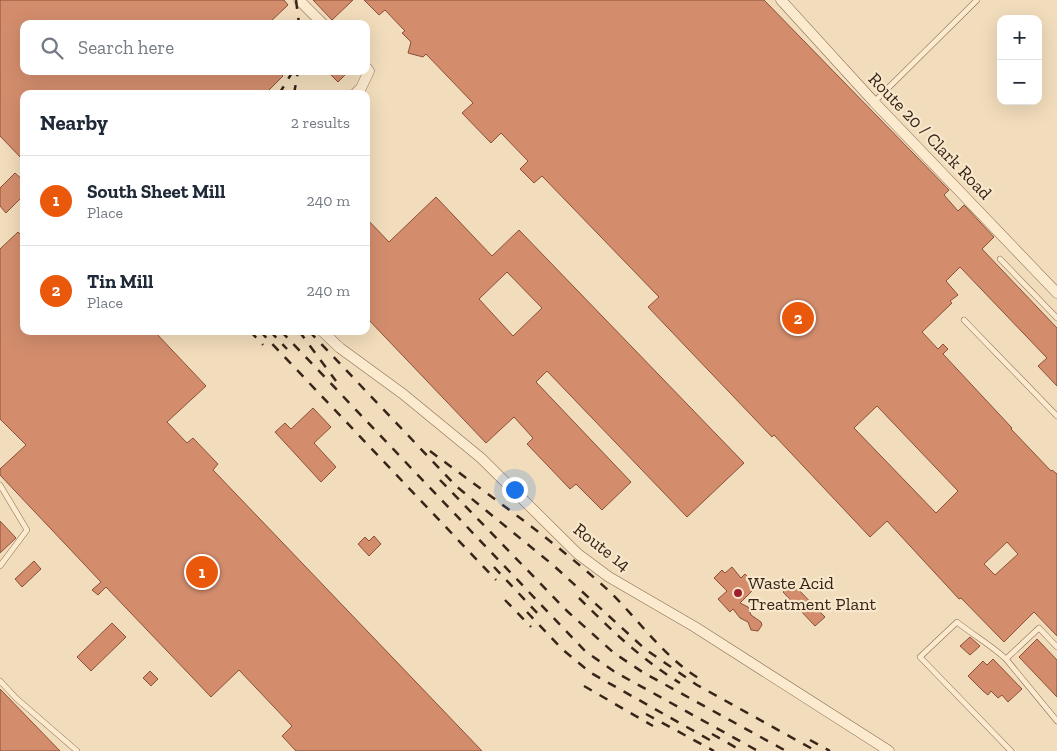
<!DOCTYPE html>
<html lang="en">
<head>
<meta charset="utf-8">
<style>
	:root { --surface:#fff; --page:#f2f2f3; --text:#1f2937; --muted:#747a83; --line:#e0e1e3; --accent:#ea580c }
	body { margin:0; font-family:"Zilla Slab",serif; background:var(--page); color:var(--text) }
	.controls { position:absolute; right:15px; top:15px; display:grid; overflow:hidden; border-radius:10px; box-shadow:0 5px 20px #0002 }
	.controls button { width:45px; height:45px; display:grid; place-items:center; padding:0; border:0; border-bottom:1px solid var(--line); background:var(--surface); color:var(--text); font:25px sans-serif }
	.you { position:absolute; left:514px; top:489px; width:18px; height:18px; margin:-12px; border:4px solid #fff; border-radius:50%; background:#1a73e8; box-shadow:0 0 0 8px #1a73e833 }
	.badge { display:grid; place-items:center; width:32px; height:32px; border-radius:50%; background:var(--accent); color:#fff; font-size:16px; font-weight:700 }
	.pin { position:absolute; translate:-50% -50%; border:2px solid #fff; box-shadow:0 1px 5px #0006 }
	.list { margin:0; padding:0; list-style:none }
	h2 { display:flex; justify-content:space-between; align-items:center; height:65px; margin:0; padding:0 20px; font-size:21px }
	h2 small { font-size:16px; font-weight:400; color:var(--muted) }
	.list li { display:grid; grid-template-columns:32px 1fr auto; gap:15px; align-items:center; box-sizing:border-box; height:90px; padding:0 20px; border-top:1px solid var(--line) }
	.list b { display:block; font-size:19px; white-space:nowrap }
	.list p { margin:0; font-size:16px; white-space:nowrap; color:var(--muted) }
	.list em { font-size:16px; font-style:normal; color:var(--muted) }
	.icon { flex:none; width:28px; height:28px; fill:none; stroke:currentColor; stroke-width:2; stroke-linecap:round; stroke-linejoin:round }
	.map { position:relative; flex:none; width:1057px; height:751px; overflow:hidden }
	.search { position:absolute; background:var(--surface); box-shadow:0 5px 20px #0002; left:20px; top:20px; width:350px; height:55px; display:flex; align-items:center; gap:12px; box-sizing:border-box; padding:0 18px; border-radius:10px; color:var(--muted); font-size:19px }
	.panel { position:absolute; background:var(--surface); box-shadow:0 5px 20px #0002; left:20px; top:90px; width:350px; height:245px; border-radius:10px }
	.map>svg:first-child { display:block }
	.building { fill:#d38d6d; stroke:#8b5037; fill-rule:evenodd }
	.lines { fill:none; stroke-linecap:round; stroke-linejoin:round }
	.service-casing { stroke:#8a6b54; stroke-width:6 }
	.minor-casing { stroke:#8a6b54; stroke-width:11 }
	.service { stroke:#fceacf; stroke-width:5 }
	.minor { stroke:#fceacf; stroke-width:10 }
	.rail { stroke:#38251a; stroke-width:2.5; stroke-dasharray:9 9; stroke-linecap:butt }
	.poi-dot { fill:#9e1e2d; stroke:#f8e7cb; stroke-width:2 }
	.labels { text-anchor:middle; stroke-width:4.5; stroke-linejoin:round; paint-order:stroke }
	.street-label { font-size:18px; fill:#38251a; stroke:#f8e7cb }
	.poi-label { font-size:18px; fill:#38251a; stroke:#f8e7cb; text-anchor:start }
</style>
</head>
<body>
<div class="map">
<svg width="1057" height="751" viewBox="0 0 1057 751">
	<rect width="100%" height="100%" fill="#f1dcbb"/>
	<path class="building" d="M0 0H284L288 5 268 24H24V71H278L283 76 265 94H24V161L0 136Z
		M313 0H353L332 20Z
		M364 0H764L949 190 944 195 958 211 964 205 994 237 982 249 1057 328V386L1038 366 1047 358 960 267 946 281 958 295 950 301 952 303 922 332 938 349 943 344 948 349 943 354 1012 428 1011 429 1051 471 1052 470 1057 474V636L1034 612 1004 642 961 598 959 599 887 521 870 537 774 435 772 437 648 307 659 297 542 176 534 183 520 169 528 161 501 133 491 143 462 113 473 103 426 54 423 57 408 53 411 42 402 33 405 31 385 10 379 15ZM877 406 958 491 936 513 854 428ZM1007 542 1018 554 995 575 984 564Z
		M327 71H349L338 82Z
		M15 173 24 181V195L6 213 0 206V188Z
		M436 197 492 256 519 230 744 463 687 517 547 371 536 382 631 482 602 510 576 484 570 489 527 444 533 438 514 417 486 443 366 317V218L389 242ZM507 272 542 308 513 336 479 299Z
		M18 232 24 238V331H154L206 386 167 422 187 443 193 438 218 464 213 470 482 751H296L282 736 292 726 239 670 211 697 106 587 98 595 92 590 101 582 0 475V469L26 445 0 419V249Z
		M313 408 331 427 314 443 336 467 321 482 275 432 285 423 291 429Z
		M0 521 16 538 0 553Z
		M374 536 381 544 369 556 358 544 365 537 369 541Z
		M34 561 41 569 22 587 15 579Z
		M732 567 741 578 745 574 757 586 740 603 748 607 751 615 761 622 762 625 758 631 751 630 748 622 740 618 733 609 730 612 718 599 727 591 714 578 722 570 725 573Z
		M792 583 825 617 815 626 783 592Z
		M112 623 126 637 91 671 77 657Z
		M970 637 980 646 970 655 960 646Z
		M1037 639 1057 660V697L1019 657Z
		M993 659 1022 689 1008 702 1002 695 998 698 991 691 988 695 983 691 968 676 983 661 987 665Z
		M150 671 158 679 151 686 143 678Z
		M0 689 60 751H0Z"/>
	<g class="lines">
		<defs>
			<path id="service" d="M874 102 977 0
				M1000 259 1057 318
				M964 320 1057 416
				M0 485 27 530 0 566
				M1006 659 1057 721
				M0 681 17 699 77 751
				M1011 751 920 657 957 622C973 635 991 645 1006 659L1039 628 1057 647"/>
			<path id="minor" d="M299 0 323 24
				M781 0 874 102 1057 293
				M355 94 361 88 369 71 366 67
				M322 331 340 348 403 394 481 458 578 554 609 577 695 627 889 751"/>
		</defs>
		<use href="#service" class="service-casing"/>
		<use href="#minor" class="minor-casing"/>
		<use href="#service" class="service"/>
		<use href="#minor" class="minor"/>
		<path class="rail" d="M296 0 299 24
			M279 94 293 71
			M294 94 298 71
			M250 331 263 345
			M260 331 496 580
			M270 331 287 349
			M281 331 585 651 615 672 758 751
			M299 331 336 381
			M309 331 456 486 553 565 645 649 697 685 816 751
			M430 451C487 494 545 534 599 582 634 612 660 655 700 679
			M440 480 567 611 614 653 644 673 786 751
			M494 567 540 616
			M579 598C610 629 642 660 680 683
			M505 600 531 627
			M527 612 562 649 591 673 717 744
			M584 686 653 726
			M646 714 714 751
			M712 734 742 751
			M810 740 830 751"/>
	</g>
	<circle class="poi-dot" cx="738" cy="593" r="5"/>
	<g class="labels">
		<g class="street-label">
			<text transform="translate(930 136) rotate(46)" y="6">Route 20 / Clark Road</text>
			<text transform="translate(602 547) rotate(38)" y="6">Route 14</text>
		</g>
		<g class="poi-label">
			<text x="748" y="589">Waste Acid<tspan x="748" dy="21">Treatment Plant</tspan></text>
		</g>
	</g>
</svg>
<div class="controls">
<button>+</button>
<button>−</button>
</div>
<div class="you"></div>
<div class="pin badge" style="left:202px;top:572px">1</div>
<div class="pin badge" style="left:798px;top:318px">2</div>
<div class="search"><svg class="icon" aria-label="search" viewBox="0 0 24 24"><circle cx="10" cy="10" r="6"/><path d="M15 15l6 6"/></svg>Search here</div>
<section class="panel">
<h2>Nearby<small>2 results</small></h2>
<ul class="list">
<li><span class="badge">1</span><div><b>South Sheet Mill</b><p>Place</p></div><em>240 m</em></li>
<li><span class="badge">2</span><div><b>Tin Mill</b><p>Place</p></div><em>240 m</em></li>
</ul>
</section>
</div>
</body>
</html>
